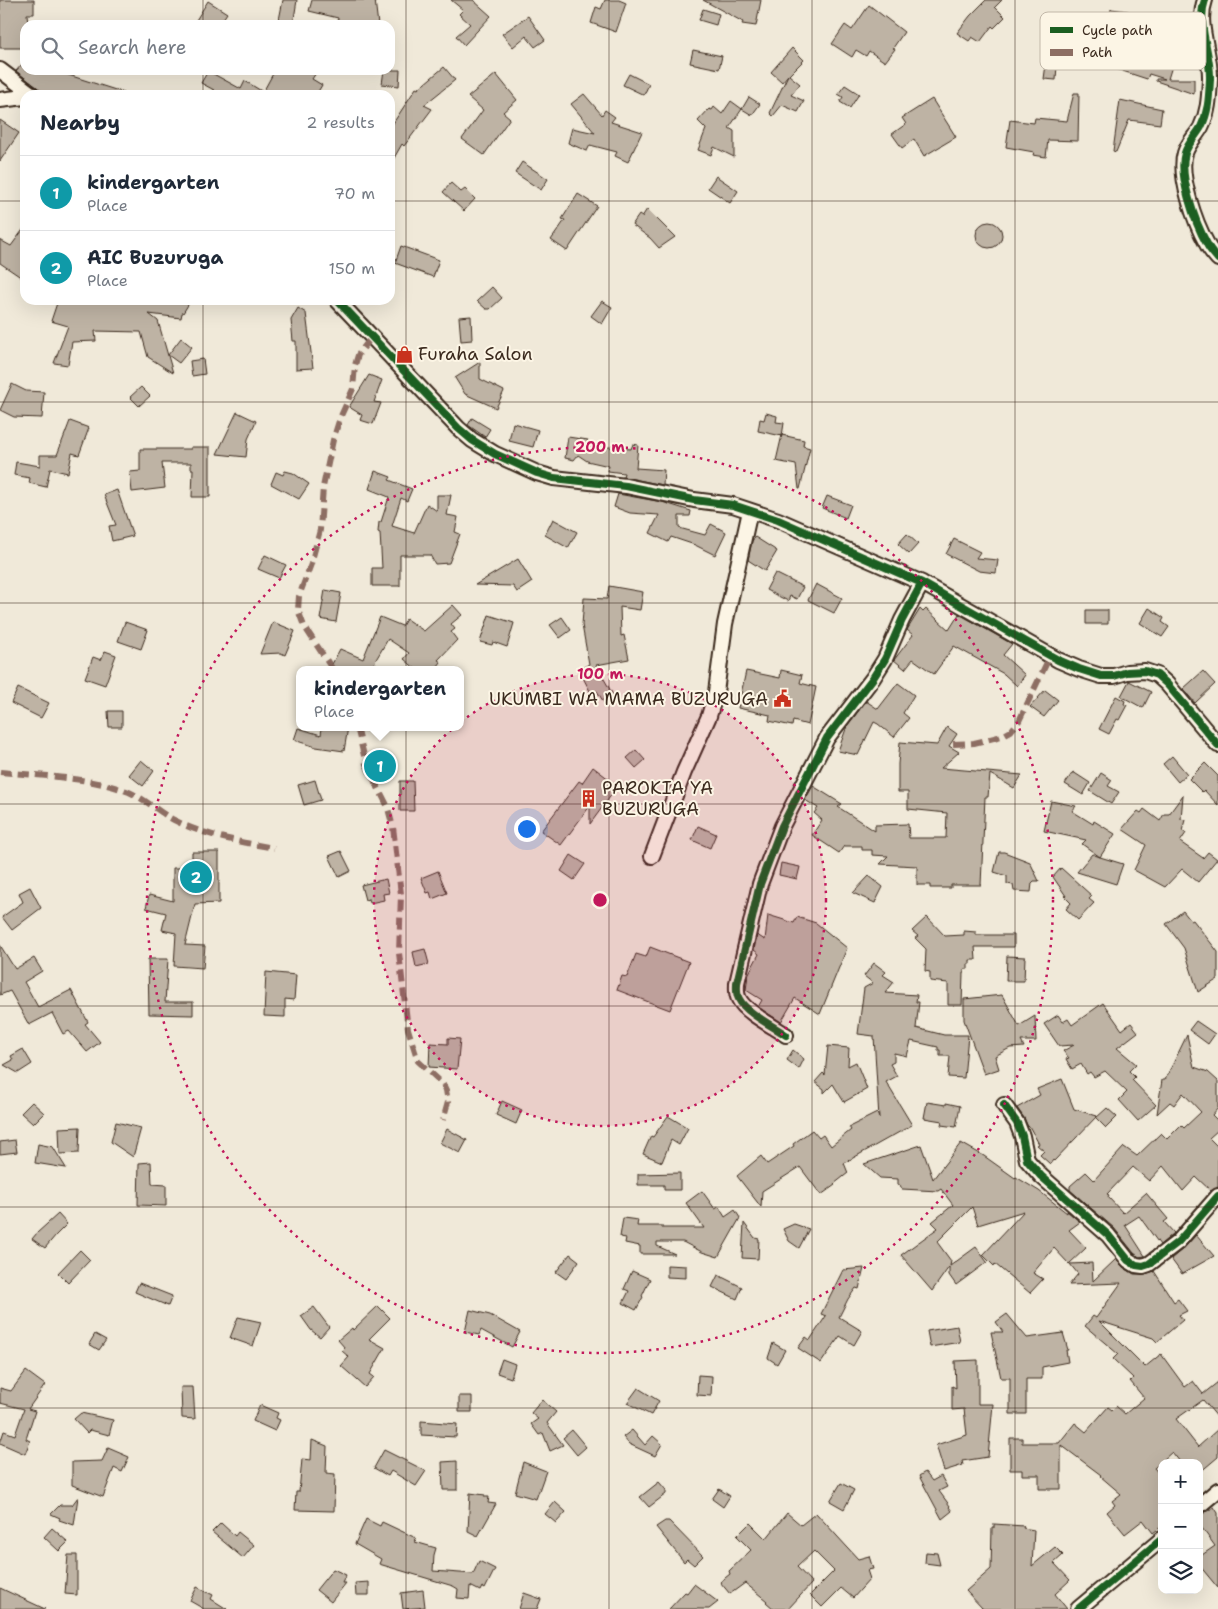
<!DOCTYPE html>
<html lang="en">
<head>
<meta charset="utf-8">
<style>
	:root { --surface:#fff; --page:#f6f6f7; --text:#1f2937; --muted:#747a83; --line:#e0e1e3; --accent:#7c3aed }
	body { margin:0; font-family:"Shantell Sans",sans-serif; background:var(--page); color:var(--text) }
	.controls { position:absolute; right:15px; bottom:15px; display:grid; overflow:hidden; border-radius:10px; box-shadow:0 5px 20px #0002 }
	.controls button { width:45px; height:45px; display:grid; place-items:center; padding:0; border:0; border-bottom:1px solid var(--line); background:var(--surface); color:var(--text); font:25px sans-serif }
	.you { position:absolute; left:526px; top:828px; width:18px; height:18px; margin:-12px; border:4px solid #fff; border-radius:50%; background:#1a73e8; box-shadow:0 0 0 8px #1a73e833 }
	.badge { display:grid; place-items:center; width:32px; height:32px; border-radius:50%; background:var(--accent); color:#fff; font-size:16px; font-weight:700 }
	.pin { position:absolute; translate:-50% -50%; border:2px solid #fff; box-shadow:0 1px 5px #0006 }
	.popup { position:absolute; left:296px; top:666px; width:168px; height:65px; box-sizing:border-box; display:grid; place-content:center; border-radius:10px; background:var(--surface); filter:drop-shadow(0 1px 4px #0005); font-size:16px; white-space:nowrap; color:var(--muted) }
	.popup b { font-size:19px; color:var(--text) }
	.popup::after { content:''; position:absolute; left:50%; top:100%; margin-left:-10px; border:10px solid transparent; border-top-color:var(--surface) }
	.list { margin:0; padding:0; list-style:none }
	h2 { display:flex; justify-content:space-between; align-items:center; height:65px; margin:0; padding:0 20px; font-size:21px }
	h2 small { font-size:16px; font-weight:400; color:var(--muted) }
	.list li { display:grid; grid-template-columns:32px 1fr auto; gap:15px; align-items:center; box-sizing:border-box; height:75px; padding:0 20px; border-top:1px solid var(--line) }
	.list b { display:block; font-size:19px; white-space:nowrap }
	.list p { margin:0; font-size:16px; white-space:nowrap; color:var(--muted) }
	.list em { font-size:16px; font-style:normal; color:var(--muted) }
	.icon { flex:none; width:28px; height:28px; fill:none; stroke:currentColor; stroke-width:2; stroke-linecap:round; stroke-linejoin:round }
	.map { position:relative; flex:none; width:1218px; height:1609px; overflow:hidden }
	.search { position:absolute; background:var(--surface); box-shadow:0 5px 20px #0002; left:20px; top:20px; width:375px; height:55px; display:flex; align-items:center; gap:12px; box-sizing:border-box; padding:0 18px; border-radius:15px; color:var(--muted); font-size:19px }
	.panel { position:absolute; background:var(--surface); box-shadow:0 5px 20px #0002; left:20px; top:90px; width:375px; height:215px; border-radius:15px }
	.map>svg:first-child { display:block }
	.building { fill:#beb3a4; stroke:#3b2a1e }
	.lines { fill:none; stroke-linecap:round; stroke-linejoin:round }
	.minor-casing { stroke:#3b2a1e; stroke-width:18 }
	.minor { stroke:#fcf5e5; stroke-width:14 }
	.quiet { stroke:#8d6e63; stroke-width:6; stroke-dasharray:12 6; stroke-linecap:butt }
	.cycleway-casing { stroke:#fcf5e5; stroke-width:11 }
	.cycleway { stroke:#1b5e20; stroke-width:8 }
	.grid { fill:none; stroke:#3b2a1e; stroke-width:1; stroke-opacity:0.55 }
	.ring { fill:none; stroke:#c2185b; stroke-width:2.5; stroke-dasharray:2.5 5 }
	.labels { text-anchor:middle; stroke-width:4; stroke-linejoin:round; paint-order:stroke }
	.poi-label { font-size:18px; fill:#3b2a1e; stroke:#fcf5e5; text-anchor:start }
	.key { fill:#fcf5e5; stroke:#c2b8a9; stroke-width:1 }
	.key-label { font-size:14px; fill:#3b2a1e }
	.centre { fill:#c2185b; stroke:#fcf5e5; stroke-width:2.5 }
	.ring-label { font-size:15px; text-anchor:middle; font-weight:bold; fill:#c2185b; stroke:#fcf5e5; stroke-width:4; stroke-linejoin:round; paint-order:stroke }
</style>
</head>
<body>
<div class="map">
<svg width="1218" height="1609" viewBox="0 0 1218 1609">
	<rect width="100%" height="100%" fill="#f0e9d9"/>
	<filter id="ink" filterUnits="userSpaceOnUse"><feTurbulence type="fractalNoise" baseFrequency=".02" numOctaves="2"/><feDisplacementMap in="SourceGraphic" scale="10" xChannelSelector="R" yChannelSelector="G"/><feConvolveMatrix kernelMatrix="1 2 1 2 8 2 1 2 1" color-interpolation-filters="sRGB"/></filter>
	<g filter="url(#ink)">
		<path class="building" d="M0 0H34V14H27L28 25H25V28H22V48H0Z
			M283 0H297L293 25H278Z
			M312 0H375L378 25H341V23H337L338 18 309 11Z
			M451 0H473L491 16 464 45 456 36 470 24 459 14 463 10Z
			M605 0H619L626 3 616 32 591 23 596 7 601 9Z
			M703 0H761L756 26 742 24 743 22Z
			M986 0H1002L995 7 1005 17 994 28 992 26 980 42 972 37 969 41 957 33 970 16Z
			M208 1 227 13 219 25H193Z
			M869 5 904 32 893 48 895 49 885 62 869 51 866 56 856 50 852 57 832 44 845 25 852 30Z
			M703 9 719 14 716 25 699 20Z
			M1111 9 1128 11 1148 27 1162 18 1164 22 1166 21 1177 39 1147 58 1172 66 1168 79H1194V94L1156 81V79H1165L1149 74 1147 79 1092 61 1094 57 1064 36 1100 39 1106 44Z
			M528 16 545 40 535 47 526 36 513 47 502 34Z
			M792 48 804 60 789 75 800 84 791 95 804 101 798 112 782 105 773 116 770 113 788 75 782 82 771 72Z
			M693 50 722 56 719 69 690 63Z
			M23 63 25 65V70H53L125 93V95H42L38 88 16 71Z
			M1046 64 1057 65 1056 80 1044 79Z
			M444 67 455 80 424 105 432 109 404 146 402 144 390 165V128L416 88 418 89Z
			M275 70H318L312 79 322 85 316 95H211L214 90 201 83 208 71 241 89 245 81 263 92Z
			M384 70H400L399 86 382 84Z
			M496 74 517 100 503 112 510 118 484 155 462 139 483 110 468 97Z
			M629 74 649 84 644 95 623 85Z
			M845 85 859 94 850 108 840 102 843 97 838 94Z
			M1074 93H1079L1078 141 1048 140 1046 157 1033 155 1034 152 1006 147 1010 120 1034 123 1035 118 1067 121Z
			M584 94 602 115 605 110 615 117 611 122 642 132 628 162 615 156 617 152 590 145 587 151 568 143 572 128 595 133 571 104Z
			M749 97 760 104 752 115 742 109Z
			M932 99 956 137 924 156 914 139 902 148 892 134 906 124 902 118Z
			M1120 100 1162 109 1160 124 1129 120 1116 152 1113 151Z
			M731 101 742 109 729 128 734 131V157L714 147 711 155 698 150 706 129 698 121 709 109 712 110 714 107 722 114Z
			M0 120 19 133 0 161Z
			M522 162 548 179 541 190 515 173Z
			M716 176 738 191 730 203 708 188Z
			M451 183 461 192 465 189 475 199 464 211 443 192Z
			M578 194 597 206 567 251 551 240 565 220 562 219Z
			M647 209 675 237 659 248 650 238 632 225 639 215 642 217Z
			M976 235a13 13 0 1 1 26 0a13 13 0 1 1-26 0Z
			M25 227V280L0 263V240L11 246Z
			M401 246 439 260 433 277 395 263Z
			M492 287 502 298 490 309H486L477 301Z
			M58 300H191L183 313H182L181 318 149 314 158 321 173 373 148 357 141 332 95 331 96 341 72 342 68 365 54 363 68 326 51 321Z
			M602 301 612 307 602 324 591 316Z
			M298 308 306 313 313 368 296 369V341H293L291 320Z
			M471 316 472 340 461 341 459 317Z
			M181 338 192 347 179 363 168 355Z
			M203 359 205 374 192 376 190 361Z
			M480 362V379L504 391 496 408 465 394 455 378Z
			M369 375 382 380 374 402 381 403 373 424 360 420 362 415 349 407Z
			M12 384 26 391 44 392 42 418 14 417 0 410Z
			M141 387 150 396 139 406 130 397Z
			M237 412 256 421 248 439 246 457 217 454Z
			M766 413 777 416 776 422 784 423 782 436 758 431 760 419 764 420Z
			M472 418 490 429 485 437 468 425Z
			M70 421 89 428 79 455 72 453 68 473 50 469 46 487 29 483 30 478 14 475 16 462 40 466V455H57Z
			M513 423 538 430 533 447 509 441Z
			M782 435 804 440 803 446 810 448 800 489H799L796 465 776 461Z
			M568 437 588 440 587 445 631 449 633 444 638 445 636 468 664 470 663 485 623 477 624 473 608 471 609 466 587 461 578 455 574 460 565 458Z
			M191 447H210V497H192L193 469H191V463H162L165 488 132 492 130 472 140 471V449H191Z
			M285 471 293 473 309 484 299 499 271 484 276 472 283 475Z
			M375 471 391 477 389 480 412 489 407 501 401 498 392 526 414 533 427 504 437 511V495H451L447 515 458 517 455 532 460 534 449 563 435 564 430 555H400V586H372V568H382L380 533 378 532 379 522H381L389 497 369 489Z
			M117 490 133 536 112 541 109 526 116 525 104 495Z
			M618 494 662 502 691 511 690 516H679V528L705 535 711 524 726 532 715 555 695 545 671 537 668 542 650 533 659 515 630 513 614 507Z
			M827 496 851 505 846 518 822 508Z
			M553 519 577 532 568 548 545 535Z
			M907 534 918 544 909 554 898 544Z
			M755 537 777 551 765 571 748 560 752 541Z
			M954 539 980 552 976 558 998 560 996 573 979 571 946 554Z
			M265 555 286 565 279 578 258 569Z
			M518 559 532 582 517 592 513 586 475 585Z
			M775 573 803 587 797 599 790 596 788 601 766 590Z
			M816 584 842 598 834 613 808 600Z
			M609 586 643 592 640 610 620 607 621 636 624 635 629 659 596 665 616 700 606 706 597 691 592 695 579 670 589 664 582 625 584 598 607 599Z
			M325 590 341 593 336 622 320 619Z
			M453 605 462 615 451 624 455 629 451 632 457 640 438 660 441 662 435 670H417L404 659 409 653 388 639 374 663 389 670H329L340 649 363 659 380 617 402 626 406 619 424 631Z
			M1149 608 1164 618 1162 622 1169 627 1162 637 1140 623Z
			M920 609 923 612 926 609 949 630 959 614 1012 644 1003 655 1025 675 1017 686 1004 674 954 646 934 674 913 659 905 669 894 660 913 635 907 630Z
			M1086 610H1108V624H1086Z
			M489 615 514 623 507 647 493 642 492 645 480 642Z
			M562 617 571 630 560 638 550 625Z
			M125 622 148 630 141 649 118 641Z
			M273 622 295 631 285 655 281 653 260 654Z
			M105 651 116 655 105 685 85 678 93 657 101 660Z
			M781 670 802 675 800 683 816 687 808 725 793 721 792 726 769 721 770 715 738 708 746 671 780 678Z
			M1203 671 1215 684 1195 703 1183 689Z
			M1129 681 1151 692 1143 708 1121 696Z
			M898 683 914 695 903 713 909 718 894 737 878 724 874 722 858 755 838 751 847 726 866 701 878 709Z
			M18 688 49 703 41 718 11 703Z
			M1045 690 1058 700 1044 717 1030 707Z
			M1116 696 1125 701 1124 704 1127 705 1119 720 1117 719 1109 734 1099 729Z
			M108 711H122V727H109Z
			M322 727H348L344 751 316 747 294 740 298 728 321 735Z
			M947 727 957 734 949 746 959 752 941 768 1022 775 1014 788 990 774 988 797H985L981 885H951V888H930V885H917V866L880 864 888 856 872 855V850H862V846H844L839 853 812 835 822 820 814 813 818 808 805 800 813 786 842 804 838 807 875 831V825L908 824 909 838H946L947 813 908 809V792H898V764L900 742 937 745Z
			M636 750 645 760 636 768 627 758Z
			M1172 756 1187 774 1178 782 1163 764Z
			M141 760 154 771 143 786 129 775Z
			M1205 763 1218 776V805L1204 790 1202 792 1189 779Z
			M593 767 618 786 590 824V806L561 845 541 831 579 781 582 783Z
			M1073 772 1090 783 1083 795 1065 784Z
			M1101 773 1112 780 1108 786 1119 792 1111 804 1090 791Z
			M315 780 321 800 304 805 298 785Z
			M400 781H413L414 811H400Z
			M1183 795 1181 819 1185 820 1182 831 1186 833 1180 842 1203 858 1208 852 1217 859 1198 882 1182 869 1165 887 1134 870 1146 845 1122 829 1138 811 1141 813 1144 809 1160 821 1164 814H1169Z
			M1051 801 1076 806 1072 811 1093 824 1094 821 1115 834 1100 857 1123 864 1116 884 1077 872 1092 854 1100 857 1082 844 1086 840 1044 831Z
			M698 826 716 834 710 848 692 840Z
			M341 851 351 871 339 877 329 856Z
			M192 852H219V903L195 904 185 945 205 946 203 968 174 966 176 933 162 930 166 913 146 908 149 895 173 901V868H192Z
			M999 852H1004L1030 862 1039 881H1034L1032 883 1031 892 1014 891 1013 885 1007 884V876L994 872Z
			M571 855 585 864 574 880 561 871Z
			M781 863 800 867 797 879 779 875Z
			M1061 868 1092 896 1089 899 1094 903 1078 920 1066 909 1071 903 1065 897 1066 896 1053 877Z
			M438 871 447 893 432 899 430 892 427 893 421 878Z
			M869 876 883 887 875 903 853 893Z
			M386 879 389 893 383 894 384 900 370 903 369 899 365 900 361 885Z
			M30 887 41 908 12 930 2 917 23 902 19 893Z
			M1183 911 1191 921 1193 920 1218 952V979L1198 992 1184 948 1166 924Z
			M768 915 794 923 797 917 816 923 847 948 820 1014 795 998 781 1022 758 1007 762 1000 746 990 748 975 759 954 754 950 757 935 765 940Z
			M927 917 945 936 964 935V931L976 932V935H1014V947H975L976 960H970V964H968V969H964V973H963L962 1005H948V983L930 981V972L925 971 926 949 915 938 918 936 912 931Z
			M0 945 15 969 34 958 42 971 24 982 38 1007 71 990 88 1022 85 1024 100 1042 87 1052 69 1031 63 1034 52 1013 29 1025 10 991 0 995Z
			M650 947 689 962 670 1010 617 990 622 976 627 977 636 954 646 957Z
			M425 949 429 964 416 967 413 952Z
			M1007 956 1025 957 1024 981H1006Z
			M148 959H168L165 1002H193V1015L149 1014Z
			M874 963 886 972 883 975 894 982 885 993 917 995 916 1002H919L916 1028 944 1035H968L964 1078 948 1077 950 1056H940V1050H938V1047L911 1041 907 1056 894 1053V1062L890 1064 897 1076 886 1082 912 1125 844 1163 848 1173 834 1184 835 1185 821 1195 800 1167 762 1191 761 1207 737 1176 761 1156 767 1164 794 1146 793 1144 812 1130 819 1138 823 1135 831 1146 851 1130 849 1127 877 1113 879 1118 874 1036 858 1034 864 988 873 983 864 976Z
			M266 972 296 975 294 1000 285 999V1017L264 1016Z
			M1002 995 1019 1026 1035 1016 1036 1041H1021L1024 1047 1010 1048 995 1056 999 1069 984 1074 964 1020V999Z
			M1103 1003 1122 1030 1131 1023 1138 1032 1117 1048 1136 1064 1129 1071 1135 1077 1132 1080 1156 1105 1138 1121 1119 1100 1127 1092 1105 1071 1094 1077 1090 1072 1087 1074 1081 1064 1072 1069 1066 1059 1069 1058 1063 1051 1074 1045 1059 1046 1044 1024 1058 1015 1063 1022 1068 1019 1072 1025Z
			M1196 1021 1215 1034 1208 1044 1189 1030Z
			M1187 1035 1194 1067 1208 1072 1218 1081V1108L1212 1115 1218 1121V1130L1209 1138 1218 1147V1187L1211 1191 1196 1177 1183 1191 1163 1166 1149 1181 1133 1167 1107 1194 1109 1195 1108 1197 1123 1213 1146 1193 1168 1219 1164 1222 1174 1233 1160 1245 1139 1216 1125 1225 1145 1256 1139 1257 1134 1253 1114 1228 1070 1190V1186L1086 1172 1094 1180 1124 1147 1137 1156 1161 1133 1167 1139 1181 1125 1184 1128 1201 1112 1183 1093 1174 1105 1170 1102 1157 1114 1162 1080H1165Z
			M448 1038 460 1039 457 1069 429 1067 430 1043 448 1044Z
			M828 1046 849 1048 848 1066 856 1062 867 1089 844 1102 833 1084 824 1093V1089L815 1082 823 1073 825 1075Z
			M23 1049 32 1064 18 1073 4 1065 13 1060 11 1056Z
			M793 1050 804 1059 799 1069 787 1060Z
			M1062 1079 1074 1109 1097 1116 1054 1161 1053 1160 1050 1164 1040 1155 1044 1151 1037 1145 1039 1144 1029 1126 1028 1127 1024 1118 1017 1108 1040 1095 1037 1089Z
			M502 1101 522 1110 516 1124 496 1115Z
			M32 1102 44 1113 33 1124 21 1113Z
			M927 1102 946 1105V1103L960 1106 956 1127 941 1125 942 1121 924 1118Z
			M1107 1108 1117 1117 1106 1128 1096 1118Z
			M668 1116 688 1128 679 1145 671 1140 662 1162 643 1154 651 1136 653 1137Z
			M116 1122 141 1128 133 1157 111 1142Z
			M80 1127 79 1153 60 1154 59 1128Z
			M447 1129 467 1140 460 1153 440 1143Z
			M15 1140 17 1152 0 1154V1142Z
			M961 1143 984 1156 1015 1178 1016 1177 1039 1191 1067 1213V1211L1080 1222 1069 1230 1086 1248 1069 1264 1054 1248 1033 1273 1043 1279 1030 1293 995 1264 994 1266 983 1255 1024 1211 978 1225 972 1207 937 1242 951 1261 950 1266 976 1247 987 1262 956 1285 949 1275V1267L932 1291 901 1255 938 1228 932 1222 953 1205 941 1189 938 1191 902 1189 900 1185H898V1179L880 1178 864 1164 921 1145 933 1179Z
			M38 1144 53 1147 66 1168 35 1163Z
			M151 1162 152 1184 166 1185V1206L138 1205 139 1163Z
			M680 1173V1190H664V1185H638V1174Z
			M702 1191 715 1209 719 1207 725 1217 735 1210 740 1218 718 1257 702 1252 683 1242H657V1246L675 1254H640V1246L625 1243 626 1238 620 1237 623 1218 638 1220 637 1226H662V1228H704L686 1203Z
			M58 1214 67 1224 56 1235 45 1248 32 1239 37 1233Z
			M744 1223 755 1238 759 1239 758 1259 742 1258Z
			M794 1224 809 1229 799 1248 789 1241 783 1229Z
			M1196 1235 1214 1256 1182 1274 1171 1259 1184 1248Z
			M80 1250 90 1260 68 1283 58 1273Z
			M570 1254 579 1261 566 1279 556 1272Z
			M1116 1259 1123 1267 1134 1274H1145L1154 1271 1174 1302 1178 1299 1187 1311 1179 1315 1183 1320 1157 1342 1153 1338 1099 1321 1145 1367 1161 1354 1185 1387 1193 1381 1203 1394 1218 1382V1418L1203 1400 1176 1419 1198 1447 1218 1429V1457L1199 1473V1463H1181L1172 1452 1154 1468 1162 1477V1526L1153 1533 1143 1520 1125 1534 1107 1512 1115 1505 1112 1501 1121 1494 1100 1476 1101 1475 1061 1445V1489H1039V1475H1022V1470H1010V1438H1022V1443H1059L1075 1423 1086 1432 1108 1407 1112 1410 1116 1406 1125 1414 1144 1398 1130 1381 1133 1378 1113 1359 1118 1354 1085 1326 1093 1316 1096 1318 1121 1283 1069 1285 1078 1274 1070 1264 1092 1263 1093 1281Z
			M667 1265 686 1266V1278L667 1277Z
			M864 1268 859 1289 856 1288 848 1299 839 1317 862 1331 854 1345 840 1336 821 1363 798 1348 806 1337 810 1340 826 1316 821 1314 843 1270Z
			M632 1271 650 1279 642 1296 643 1297 636 1310 623 1303 629 1291 624 1289Z
			M718 1275 742 1287 737 1299 712 1287Z
			M139 1283 172 1296 168 1306 135 1292Z
			M378 1306 390 1318 369 1339 385 1348 370 1374 374 1377 365 1387 341 1366 349 1357 342 1351 345 1348 338 1340 352 1328 353 1330Z
			M314 1307 329 1327 320 1337 311 1330 301 1316Z
			M470 1310 490 1315 520 1332 512 1347 481 1330 479 1335 465 1332Z
			M1007 1314 1027 1338 1063 1333 1068 1350H1066L1068 1362 1042 1367V1379H1026V1414H1010V1378H1001L991 1332H1003L996 1322Z
			M238 1317 261 1322 253 1346 230 1338Z
			M957 1326 960 1342 930 1347 927 1331Z
			M95 1334 106 1340 99 1350 89 1344Z
			M773 1343 785 1350 777 1364 768 1358Z
			M502 1359 515 1364 511 1378 497 1373Z
			M978 1360V1404H993L988 1457 962 1461 963 1465 944 1471 936 1445 967 1435 964 1409 952 1410V1386L956 1388 955 1361Z
			M26 1371 45 1385 28 1409 35 1411 26 1439 30 1441 25 1454 0 1443 4 1431 15 1435 24 1409 0 1403V1388L11 1391Z
			M698 1375 712 1376 711 1396 697 1395Z
			M181 1387H193L195 1419 182 1418Z
			M638 1388 659 1401 651 1415 627 1403Z
			M459 1396H472V1412H459Z
			M542 1400 556 1412 547 1423 563 1445 550 1451 543 1433 539 1435 531 1424 538 1419 531 1413Z
			M260 1405 278 1413 276 1418 280 1420 275 1431 253 1421Z
			M81 1413 113 1420 109 1435 90 1430 87 1433 74 1419Z
			M421 1421 457 1424 456 1437 421 1435Z
			M572 1430 586 1447 577 1455 563 1438Z
			M632 1430 645 1445 653 1436 662 1444 655 1456 629 1444 623 1437Z
			M312 1440 327 1446 326 1473 335 1474 334 1511 295 1510 296 1492H299L302 1459 311 1460Z
			M108 1448 129 1457 122 1472 114 1468 103 1497 72 1485V1462L102 1461Z
			M384 1450 426 1471 416 1486 391 1471 388 1476 374 1468Z
			M457 1461V1490H443L442 1462Z
			M523 1462 546 1471 536 1499 515 1493Z
			M925 1472 932 1481 941 1476 947 1487 939 1491 950 1506 949 1507 952 1511 942 1519 919 1476Z
			M659 1482 666 1490V1494L649 1507 640 1497Z
			M841 1483 854 1490 844 1509 830 1501Z
			M719 1489 730 1496 723 1507 712 1499Z
			M470 1493 485 1495V1497H489L488 1503 496 1504 478 1536 468 1531Z
			M78 1497 74 1525 59 1520 60 1518 51 1514 60 1505H72Z
			M555 1502 566 1512 556 1523 545 1514Z
			M1214 1507 1218 1513V1588L1199 1565V1557L1215 1546 1199 1524V1516Z
			M787 1513 801 1525 816 1513 858 1559 869 1556 873 1569 867 1570 870 1579 853 1598 841 1588 822 1607 810 1595 834 1571 814 1551 797 1567 812 1583 788 1609H774L766 1602 767 1601 745 1583 730 1594 720 1582 730 1574 729 1571 751 1550 737 1536 750 1523 766 1539Z
			M366 1519 380 1526 382 1522 416 1538 415 1542 436 1548 434 1555 433 1571 473 1574 479 1561 495 1569 485 1589 482 1587 480 1591 470 1586 469 1599 457 1598 458 1589 453 1586 379 1564 381 1559 355 1544Z
			M665 1521H669L703 1556 694 1565 687 1559 684 1562 656 1527Z
			M221 1523 235 1536 238 1532 254 1545 243 1558 212 1532Z
			M994 1524 1024 1526 1023 1528 1034 1530 1032 1566 1055 1547 1063 1555 1054 1563 1070 1580 1055 1594 1067 1609H983L966 1591 991 1569 992 1528H994Z
			M52 1528 68 1542 59 1551 44 1537Z
			M926 1552 937 1553 940 1565 925 1563Z
			M68 1555H77V1595L65 1594Z
			M333 1569 346 1575 342 1583H346L331 1602 316 1590Z
			M369 1582V1595H356L355 1583Z
			M694 1584 718 1602 709 1609H669L685 1592 687 1593Z
			M197 1587 213 1595 211 1599 227 1609H204L190 1601Z
			M0 1588 45 1609H0Z
			M423 1590 425 1607 403 1609 401 1593Z
			M524 1593 541 1599 537 1609H519Z"/>
		<g class="lines">
			<defs>
				<path id="minor" d="M1205 0C1196 25 1211 53 1210 79 1209 96 1209 111 1201 127 1196 136 1188 143 1185 153 1178 175 1195 223 1207 244 1209 249 1214 254 1218 259
					M0 70 33 95
					M0 100 25 97
					M337 300 458 428 472 440 495 454 537 473 554 478 626 486 694 500 733 505 778 520 922 583 1058 660 1079 669 1101 676H1114L1127 672 1145 671 1157 675 1167 684 1218 745
					M652 856 684 772 709 716 716 692 725 624 750 511
					M786 1035C773 1026 745 1012 739 999 736 994 737 988 737 983L760 884 782 826 827 738 873 678 885 659 902 620 922 583
					M1004 1105 1017 1123 1022 1136 1027 1160 1041 1176 1108 1235 1128 1260 1136 1265 1143 1266 1149 1264 1178 1242 1218 1196
					M1199 1506 1218 1490
					M1078 1609 1162 1539"/>
			</defs>
			<use href="#minor" class="minor-casing"/>
			<use href="#minor" class="minor"/>
			<path class="quiet" d="M333 670 304 626 298 610 299 596 311 564 320 530 323 487 333 440 340 418 353 389 355 365 358 355 371 338
				M357 727 366 764 387 805 393 827 401 894 399 953 408 1029 418 1061 443 1084 446 1090 448 1102 443 1120
				M953 744 974 743 1002 736 1011 731 1019 721 1050 656
				M0 772C41 776 90 777 129 792 145 799 159 812 174 820 205 836 240 842 274 848"/>
			<defs>
				<path id="cycleway" d="M1205 0C1196 25 1211 53 1210 79 1209 96 1209 111 1201 127 1196 136 1188 143 1185 153 1178 175 1195 223 1207 244 1209 249 1214 254 1218 259
					M337 300 458 428 472 440 495 454 537 473 554 478 626 486 694 500 733 505 778 520 922 583 1058 660 1079 669 1101 676H1114L1127 672 1145 671 1157 675 1167 684 1218 745
					M786 1035C773 1026 745 1012 739 999 736 994 737 988 737 983L760 884 782 826 827 738 873 678 885 659 902 620 922 583
					M1004 1105 1017 1123 1022 1136 1027 1160 1041 1176 1108 1235 1128 1260 1136 1265 1143 1266 1149 1264 1178 1242 1218 1196
					M1078 1609 1162 1539"/>
			</defs>
			<use href="#cycleway" class="cycleway-casing"/>
			<use href="#cycleway" class="cycleway"/>
		</g>
	</g>
	<path class="grid" d="M203 0V25M406 0V1609M609 0V1609M812 0V1609M1015 0V1609M203 70V95M0 201H25M390 201H1218M203 300V1609M0 402H1218M0 603H1218M0 804H1218M0 1006H1218M0 1207H1218M0 1408H1218"/>
	<circle cx="600" cy="900" r="226" fill="#c2185b" fill-opacity=".12"/>
	<g class="ring">
		<circle cx="600" cy="900" r="226"/>
		<circle cx="600" cy="900" r="453"/>
	</g>
	<defs>
		<symbol id="shop-bare" viewBox="-9 -9 18 18"><path d="M-5-2.5h2.3a2.7 3.5 0 0 1 5.4 0H5L5.5 6h-11ZM-1.5-2.5h3a1.5 2.3 0 0 0-3 0Z" fill="#c8321e" stroke="#fcf5e5" stroke-width="2.5" paint-order="stroke"/></symbol>
		<symbol id="civic-bare" viewBox="-9 -9 18 18"><path d="M-.6-6.5H3V-4.5H.6V-3L4-1V1h2V6H-6V1h2V-1L-.6-3ZM-1.2 2.5V6h2.4V2.5Z" fill="#c8321e" stroke="#fcf5e5" stroke-width="2.5" paint-order="stroke"/></symbol>
		<symbol id="building-bare" viewBox="-9 -9 18 18"><path d="M-4-6H4V6H1V3H-1V6H-4ZM-2.5-4.3h1.7v1.8h-1.7ZM.8-4.3h1.7v1.8H.8ZM-2.5-1h1.7V.8h-1.7ZM.8-1h1.7V.8H.8Z" fill="#c8321e" stroke="#fcf5e5" stroke-width="2.5" paint-order="stroke"/></symbol>
	</defs>
	<g fill-rule="evenodd">
		<use href="#shop-bare" x="392" y="342" width="25" height="25"/>
		<use href="#civic-bare" x="770" y="686" width="25" height="25"/>
		<use href="#building-bare" x="576" y="786" width="25" height="25"/>
	</g>
	<g class="labels">
		<g class="poi-label">
			<text x="418" y="360">Furaha Salon</text>
			<text x="768" y="705" text-anchor="end">UKUMBI WA MAMA BUZURUGA</text>
			<text x="602" y="794">PAROKIA YA<tspan x="602" dy="21">BUZURUGA</tspan></text>
		</g>
	</g>
	<rect x="1040" y="12" width="166" height="58" rx="8" class="key"/>
	<rect x="1050" y="27" width="23" height="6" fill="#1b5e20"/>
	<rect x="1050" y="49" width="23" height="7" fill="#8d6e63"/>
	<g class="key-label">
		<text x="1082" y="35">Cycle path</text>
		<text x="1082" y="57">Path</text>
	</g>
	<circle cx="600" cy="900" r="8" class="centre"/>
	<g class="ring-label">
		<text x="600" y="452">200 m</text>
		<text x="600" y="679">100 m</text>
	</g>
</svg>
<div class="controls">
<button>+</button>
<button>−</button>
<button><svg class="icon" aria-label="layers" viewBox="0 0 24 24"><path d="M12 4l9 5-9 5-9-5zM3 14l9 5 9-5"/></svg></button>
</div>
<div class="you"></div>
<div class="pin badge" style="left:380px;top:766px;background:#0f9aa8">1</div>
<div class="popup"><b>kindergarten</b>Place</div>
<div class="pin badge" style="left:196px;top:877px;background:#0f9aa8">2</div>
<div class="search"><svg class="icon" aria-label="search" viewBox="0 0 24 24"><circle cx="10" cy="10" r="6"/><path d="M15 15l6 6"/></svg>Search here</div>
<section class="panel">
<h2>Nearby<small>2 results</small></h2>
<ul class="list">
<li><span class="badge" style="background:#0f9aa8">1</span><div><b>kindergarten</b><p>Place</p></div><em>70 m</em></li>
<li><span class="badge" style="background:#0f9aa8">2</span><div><b>AIC Buzuruga</b><p>Place</p></div><em>150 m</em></li>
</ul>
</section>
</div>
</body>
</html>
